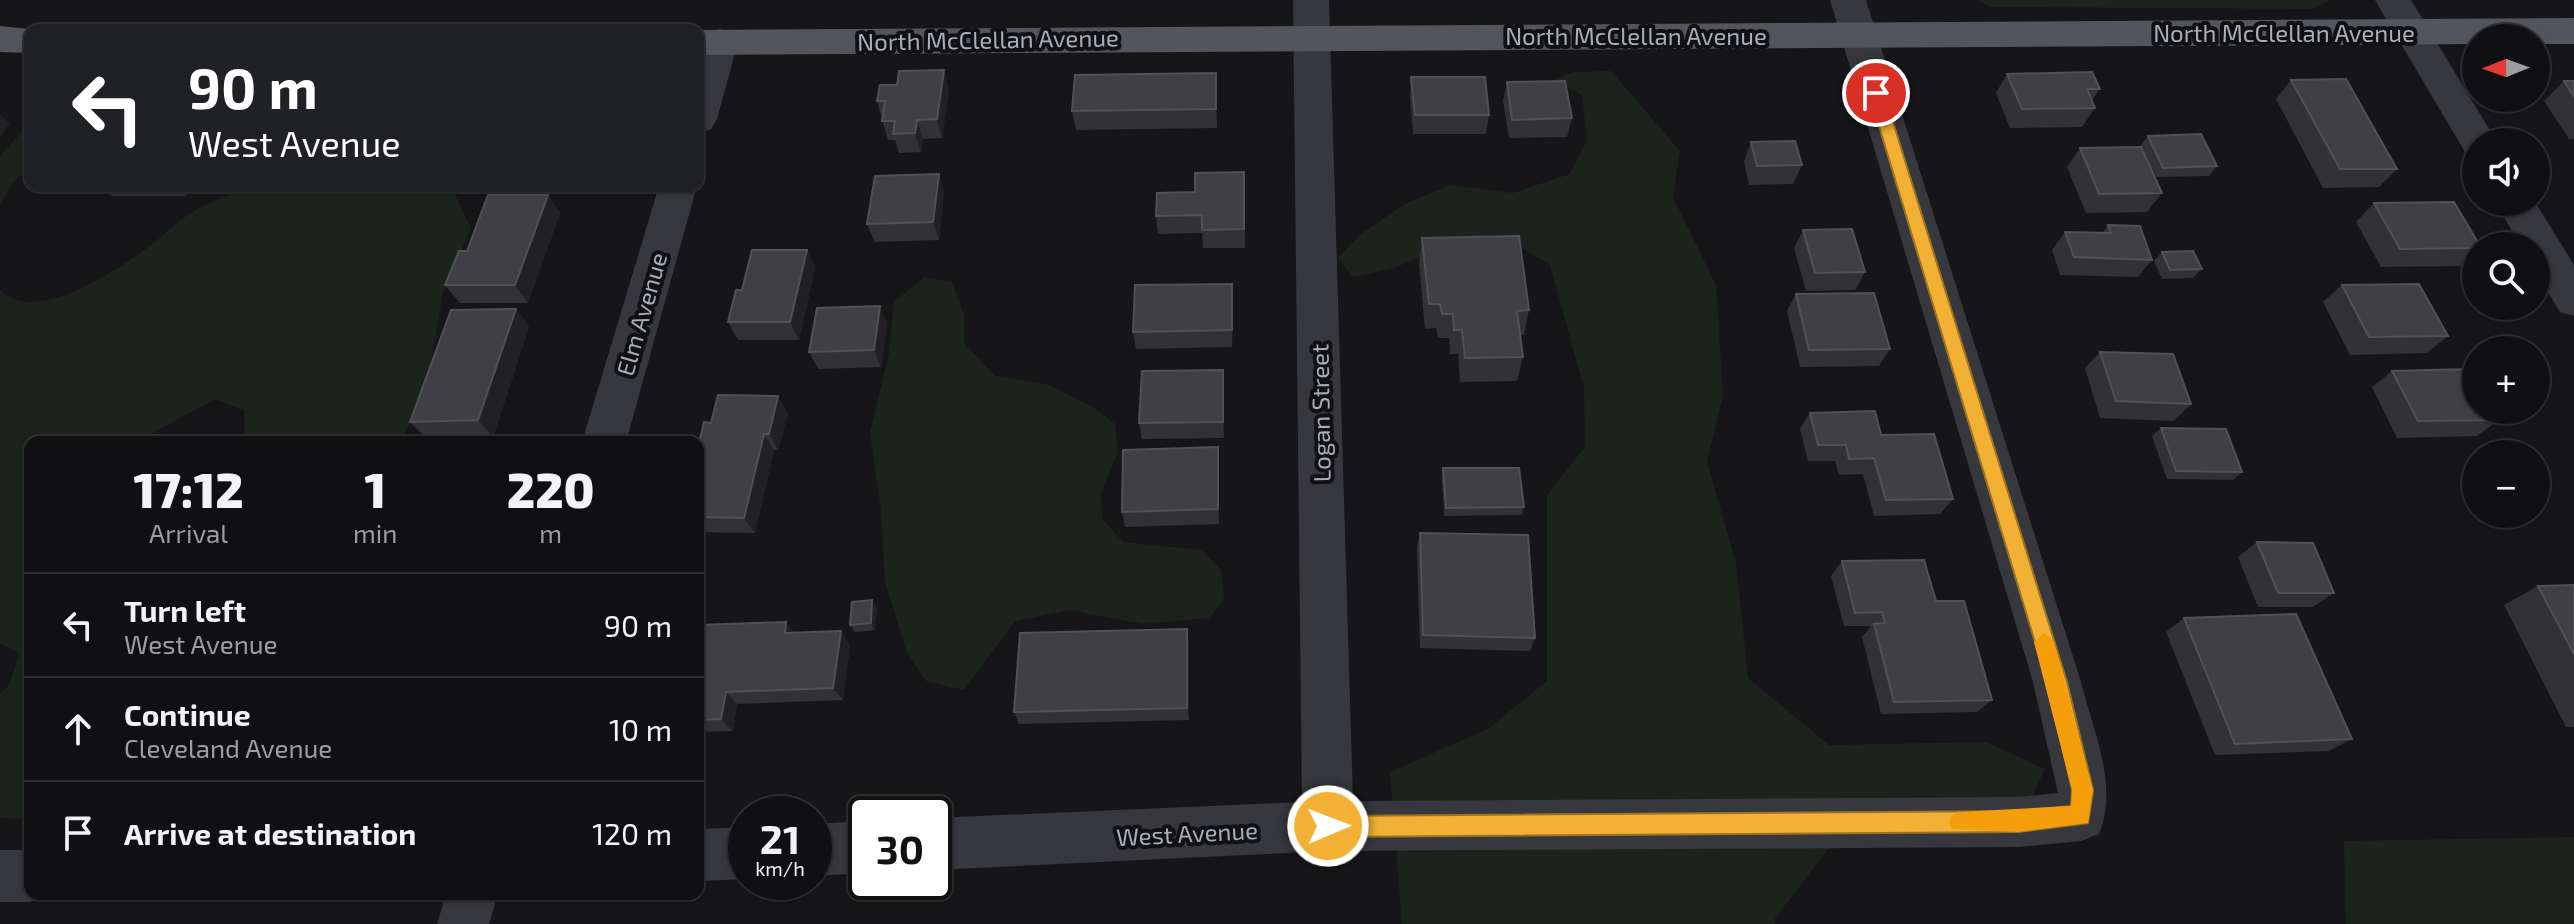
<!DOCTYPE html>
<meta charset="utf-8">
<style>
:root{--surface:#101012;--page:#1e1e20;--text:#f1f3f6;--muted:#9c9d9f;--line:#303032}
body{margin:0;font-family:"Exo 2",sans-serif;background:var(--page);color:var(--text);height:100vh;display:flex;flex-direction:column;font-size:30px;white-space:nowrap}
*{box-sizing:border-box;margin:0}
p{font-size:26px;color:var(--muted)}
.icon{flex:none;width:44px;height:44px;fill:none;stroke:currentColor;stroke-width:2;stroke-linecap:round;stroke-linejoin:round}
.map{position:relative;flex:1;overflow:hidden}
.drawer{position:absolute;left:24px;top:436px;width:680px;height:464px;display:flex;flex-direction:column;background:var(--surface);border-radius:16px;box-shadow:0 2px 6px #0004,0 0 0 2px var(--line)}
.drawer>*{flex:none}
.top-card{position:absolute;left:24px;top:24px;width:680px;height:168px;border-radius:16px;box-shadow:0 2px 6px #0004,0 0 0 2px var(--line);background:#202124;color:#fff;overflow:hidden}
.needle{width:52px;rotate:269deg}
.tools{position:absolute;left:2462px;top:24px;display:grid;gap:16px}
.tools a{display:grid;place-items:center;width:88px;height:88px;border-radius:50%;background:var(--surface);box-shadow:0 2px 6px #0004,0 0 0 2px var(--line);font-size:40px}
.speed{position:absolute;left:728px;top:796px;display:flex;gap:16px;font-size:40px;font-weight:700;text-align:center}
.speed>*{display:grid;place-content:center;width:104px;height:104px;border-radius:50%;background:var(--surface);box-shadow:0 2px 6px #0004,0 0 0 2px var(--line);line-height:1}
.speed small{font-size:20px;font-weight:400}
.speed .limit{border:4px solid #111;border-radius:12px;background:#fff;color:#111}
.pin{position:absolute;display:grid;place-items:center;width:68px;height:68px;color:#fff;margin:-34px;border:4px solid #fff;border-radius:50%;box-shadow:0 2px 8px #0007}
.me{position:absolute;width:88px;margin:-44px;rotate:89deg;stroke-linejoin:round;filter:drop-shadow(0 0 6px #0008)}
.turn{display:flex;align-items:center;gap:28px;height:168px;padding:0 32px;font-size:36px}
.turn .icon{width:104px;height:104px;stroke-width:2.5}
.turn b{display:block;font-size:56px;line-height:68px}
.eta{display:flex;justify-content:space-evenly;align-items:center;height:136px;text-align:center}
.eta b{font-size:48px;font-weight:800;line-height:56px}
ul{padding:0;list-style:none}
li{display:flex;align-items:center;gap:24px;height:104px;padding:0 32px;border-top:2px solid var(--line)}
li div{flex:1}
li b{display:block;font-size:30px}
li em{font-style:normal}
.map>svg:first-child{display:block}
.green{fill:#1c231d}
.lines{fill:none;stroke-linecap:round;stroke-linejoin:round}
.minor{fill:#37383d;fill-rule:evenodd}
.major{fill:#53555c;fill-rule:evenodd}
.wall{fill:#323236}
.shaded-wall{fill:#212124}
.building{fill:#3f3f44;stroke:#4f5156;stroke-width:2}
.route{fill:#f2b134;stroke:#9d7322;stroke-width:2}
.slow{fill:#f59e0b}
.labels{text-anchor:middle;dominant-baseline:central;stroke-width:8;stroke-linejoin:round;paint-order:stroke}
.street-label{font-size:24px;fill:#a8adb8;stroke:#111113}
</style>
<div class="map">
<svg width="2574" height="924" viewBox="0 0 2574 924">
<rect width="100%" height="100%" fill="#161618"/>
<!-- green -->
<g class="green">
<polygon points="1978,0 2331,0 2312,9 1990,7"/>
<polygon points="1611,71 1680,151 1673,197 1716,285 1723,395 1707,462 1736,563 1748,678 1829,745 1986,742 2045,769 2031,799 1954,838 1828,849 1774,920 1775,924 1402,924 1390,772 1488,729 1547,681 1547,495 1585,447 1584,388 1550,265 1500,235 1431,251 1395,268 1353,277 1338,258 1361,234 1405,204 1450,185 1513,193 1570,174 1587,140 1582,95 1555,80 1574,72"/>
<polygon points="30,123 30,166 11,185 0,205 0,156"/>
<path d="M271,186l62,5 12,-5h106l20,42 -28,65 -15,87 -26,62h-157l-1,-32 -29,-11 -79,43h-106v377l-30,-1v-124l9,-9 11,-32 -20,-10v-353c36,35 110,-16 143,-39 18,-12 34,-31 53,-41 23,-13 49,-21 75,-24z"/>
<polygon points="924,277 952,282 964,315 964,343 995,376 1049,385 1094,408 1115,424 1118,452 1101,493 1102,518 1123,542 1201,550 1221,570 1224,599 1209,618 1142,624 1070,610 1015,621 964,690 926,681 907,653 885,582 881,510 870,433 889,353 894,302"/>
<polygon points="2574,837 2574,924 2346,924 2344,841"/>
</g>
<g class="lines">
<!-- minor -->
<g class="minor">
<path d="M1293,0h36l24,801 666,-4 39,-4 -25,-111 -203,-682h36l215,682c12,48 38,104 18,152l-18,7 -62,6 -691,4 -394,19v-52l368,-16z"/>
<polygon points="2375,0 2411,0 2497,142 2476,142 2476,155 2465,152"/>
<polygon points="720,29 733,33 738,42 717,119 711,129 698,133 698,55 707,33"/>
<polygon points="659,186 697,186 626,442 582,442"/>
<polygon points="2495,202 2535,202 2574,265 2574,316 2560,312 2536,272 2536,246 2521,246"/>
<polygon points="866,821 866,873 814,876 814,824"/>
<polygon points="746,827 746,879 698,881 698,829"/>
<polygon points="0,850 30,850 30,894 48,894 30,902 0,902"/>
<polygon points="446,894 498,894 489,924 437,924"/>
</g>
<!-- major -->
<g class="major">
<polygon points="2574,18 2574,44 2536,44 2536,38 2476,38 2476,44 698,55 696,30"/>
<polygon points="0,26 39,30 30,30 30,53 0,52"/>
</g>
</g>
<!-- wall -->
<g class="wall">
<polygon points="2007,74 2100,89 2092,100 2095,108 2082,127 2010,128 1996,93"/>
<polygon points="1411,77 1489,115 1486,134 1413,134 1410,96"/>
<polygon points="2291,80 2397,169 2379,187 2323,188 2276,99"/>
<polygon points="2564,81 2574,81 2574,139 2569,139 2544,101"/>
<polygon points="1507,82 1572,118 1567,137 1509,138 1503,101"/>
<polygon points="949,89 942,138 923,139 921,152 899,153 895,140 888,140 877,101"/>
<polygon points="1217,92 1217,128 1076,130 1072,111"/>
<polygon points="2148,136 2217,166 2209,176 2156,177 2141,148 2162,193 2147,212 2086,213 2067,167 2080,148 2141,147 2140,146"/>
<polygon points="1751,142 1802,165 1793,184 1749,185 1744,161"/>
<polygon points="939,174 944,193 939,240 875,242 867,224"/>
<polygon points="102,186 192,186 186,196 112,196"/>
<polygon points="458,186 523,186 521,192 463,193"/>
<polygon points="1245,191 1245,248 1203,248 1202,233 1158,234 1156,216"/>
<polygon points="548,195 560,213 528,303 460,303 445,285 467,251"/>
<polygon points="2374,203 2476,246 2476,252 2461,266 2381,267 2356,222"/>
<polygon points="2108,225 2152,260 2138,277 2060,275 2052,250 2065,232 2103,233"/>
<polygon points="1803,230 1865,272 1855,290 1806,291 1794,248"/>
<polygon points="1422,238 1529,310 1524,335 1520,335 1523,357 1517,381 1460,382 1458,354 1450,354 1449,338 1438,338 1436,328 1425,329 1419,263"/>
<polygon points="807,250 815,268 799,340 738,340 728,322 742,290"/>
<polygon points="2162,252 2202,269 2193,278 2162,279 2154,261"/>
<polygon points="2342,285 2448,336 2427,353 2350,355 2323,302"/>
<polygon points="1796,294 1890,349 1879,366 1800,367 1787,311"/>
<polygon points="1233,302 1232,347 1136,349 1133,332"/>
<polygon points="880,306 887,324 881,367 818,369 809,352"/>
<polygon points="516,309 529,327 493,437 426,438 410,422"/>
<polygon points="2100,352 2191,404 2174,421 2100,418 2085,368"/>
<polygon points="2392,371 2499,420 2477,436 2397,438 2372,387"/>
<polygon points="1224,386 1224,438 1142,439 1139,423"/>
<polygon points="788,413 778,450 774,450 755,533 698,532 698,447 711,423"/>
<polygon points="1810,413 1881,435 1953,499 1940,514 1874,516 1863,474 1839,475 1835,461 1808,461 1800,429"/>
<polygon points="2161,428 2242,472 2233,480 2167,479 2152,436"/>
<polygon points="1219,463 1219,524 1125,527 1122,512"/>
<polygon points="1443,468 1524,507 1522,515 1444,516 1442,477"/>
<polygon points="1420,533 1535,638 1530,651 1420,648 1417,548"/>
<polygon points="2257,542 2334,593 2313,607 2258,607 2238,557"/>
<polygon points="1842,561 1936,601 1992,700 1977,712 1881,714 1862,637 1870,628 1870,626 1844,626 1831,576"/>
<polygon points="2574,585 2574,727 2566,727 2504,605 2538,586"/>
<polygon points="877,608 875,630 855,632 850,625"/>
<polygon points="2184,618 2352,739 2329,751 2215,755 2166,632"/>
<polygon points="698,625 794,633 841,631 850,645 843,700 737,704 733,731 698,732"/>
<polygon points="1189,642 1189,720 1019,724 1014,712"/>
</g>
<!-- shaded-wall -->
<g class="shaded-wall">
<polygon points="944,70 949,89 942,138 937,119"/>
<polygon points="1216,73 1217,92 1217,128 1216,109"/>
<polygon points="0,114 10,123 0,138"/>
<polygon points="917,120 923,139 921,152 915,133"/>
<polygon points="939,174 944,193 939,240 933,222"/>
<polygon points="177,186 192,186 186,196"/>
<polygon points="548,195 560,213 528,303 515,285"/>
<polygon points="807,250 815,268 799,340 790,322"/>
<polygon points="1232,284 1233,302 1232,347"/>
<polygon points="880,306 887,324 881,367 874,350"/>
<polygon points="516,309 529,327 493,437 478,420"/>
<polygon points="1223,370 1224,386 1224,438 1223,422"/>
<polygon points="778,396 788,413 778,450 769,434"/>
<polygon points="764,434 774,450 755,533 744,518"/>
<polygon points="1218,447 1219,463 1219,524 1218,509"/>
<polygon points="872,600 877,608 875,630 871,623"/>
<polygon points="786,622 796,635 785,633"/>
<polygon points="1187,629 1189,642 1189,720 1187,708"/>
<polygon points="841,631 850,645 843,700 833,688"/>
<polygon points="726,692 737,704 733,731 721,719"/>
</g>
<!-- building -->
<g class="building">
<polygon points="944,70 937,119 917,120 915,133 893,134 895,121 882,121 885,101 877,101 880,85 897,85 899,71"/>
<polygon points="2092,72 2100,89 2087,89 2095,108 2022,109 2007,74"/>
<polygon points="1216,73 1216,109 1072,111 1075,75"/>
<polygon points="1411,77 1485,77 1489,115 1415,115"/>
<polygon points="2346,79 2397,169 2340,169 2291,80"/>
<polygon points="1565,81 1572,118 1512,120 1507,82"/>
<polygon points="2564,81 2574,81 2574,97"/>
<polygon points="2201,134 2217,166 2163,168 2148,136"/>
<polygon points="1795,141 1802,165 1757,166 1751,142"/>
<polygon points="2141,147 2162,193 2099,194 2080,148"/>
<polygon points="1244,172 1244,229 1202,230 1202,215 1156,216 1157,193 1195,192 1195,173"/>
<polygon points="939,174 933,222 867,224 875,176"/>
<polygon points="488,195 548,195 515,285 445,285 459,251 467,251"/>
<polygon points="2454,202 2480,246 2476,246 2476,248 2400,249 2374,203"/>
<polygon points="2108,225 2140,226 2152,260 2074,257 2065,232 2111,233"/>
<polygon points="1852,229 1865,272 1815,273 1803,230"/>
<polygon points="1519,236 1529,310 1517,311 1523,357 1465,358 1462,330 1454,330 1453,314 1442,314 1440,304 1429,304 1422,238"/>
<polygon points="752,250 807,250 790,322 728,322 736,290 742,290"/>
<polygon points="2193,251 2202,269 2170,270 2162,252"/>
<polygon points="1232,284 1232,330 1133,332 1135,285"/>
<polygon points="2419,284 2448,336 2369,337 2342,285"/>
<polygon points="1874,293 1890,349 1809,350 1796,294"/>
<polygon points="880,306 874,350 809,352 817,308"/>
<polygon points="516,309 478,420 410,422 451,310"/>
<polygon points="2100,352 2173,354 2191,404 2116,401"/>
<polygon points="2471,369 2476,378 2476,410 2493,410 2499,420 2418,421 2392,371"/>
<polygon points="1223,370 1223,422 1139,423 1142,371"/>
<polygon points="718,395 778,396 769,434 764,434 744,518 698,517 698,447 704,422 711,423"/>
<polygon points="1875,411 1881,435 1934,434 1953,499 1886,500 1874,458 1849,459 1846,445 1818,445 1810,413"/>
<polygon points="2161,428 2226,429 2242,472 2176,471"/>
<polygon points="1218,447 1218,509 1122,512 1123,450"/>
<polygon points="1443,468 1519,468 1524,507 1446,508"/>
<polygon points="1420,533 1528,535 1535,638 1423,635"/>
<polygon points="2257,542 2313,543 2334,593 2278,593"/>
<polygon points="1924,560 1936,601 1964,601 1992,700 1894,702 1874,624 1885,623 1882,612 1855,613 1842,561"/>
<polygon points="2574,585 2574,654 2538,586"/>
<polygon points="872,600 871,623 850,625 852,602"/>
<polygon points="2296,614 2352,739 2235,744 2184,618"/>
<polygon points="786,622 785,633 841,631 833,688 726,692 721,719 698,720 698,625"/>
<polygon points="1187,629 1187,708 1014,712 1020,633"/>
</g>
<!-- route -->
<polygon class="route" points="1876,87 1884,93 2067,682 2093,790 2088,823 2019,832 1328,837 1321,834 1318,826 1321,819 1328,816 2019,811 2071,806 2072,790 2047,682 1869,93"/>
<!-- slow -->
<polygon class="slow" points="2044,633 2054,642 2093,790 2088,823 2019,832 1952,829 1949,822 1952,815 1959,812 2071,806 2072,790 2034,642"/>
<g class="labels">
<!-- street labels -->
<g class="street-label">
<text x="2284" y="32">North McClellan Avenue</text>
<text x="1636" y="35">North McClellan Avenue</text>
<text transform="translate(988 39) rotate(-1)">North McClellan Avenue</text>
<text transform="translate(641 314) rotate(-74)">Elm Avenue</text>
<text transform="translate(1320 413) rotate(-91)">Logan Street</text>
<text transform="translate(1187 833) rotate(-3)">West Avenue</text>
</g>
</g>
</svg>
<div class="tools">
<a><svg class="needle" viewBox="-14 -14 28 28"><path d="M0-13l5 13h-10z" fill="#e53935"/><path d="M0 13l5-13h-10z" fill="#9c9d9f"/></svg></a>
<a><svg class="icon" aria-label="sound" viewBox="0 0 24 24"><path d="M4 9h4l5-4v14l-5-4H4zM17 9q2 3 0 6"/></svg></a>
<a><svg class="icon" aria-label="search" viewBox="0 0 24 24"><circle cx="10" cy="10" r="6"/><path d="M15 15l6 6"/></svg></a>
<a>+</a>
<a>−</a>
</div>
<div class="speed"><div>21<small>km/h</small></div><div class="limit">30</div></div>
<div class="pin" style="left:1876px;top:93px;background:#d93025"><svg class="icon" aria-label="arrive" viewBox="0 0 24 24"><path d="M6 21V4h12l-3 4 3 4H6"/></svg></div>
<svg class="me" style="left:1328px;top:826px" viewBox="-20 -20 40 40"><circle r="17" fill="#f2b134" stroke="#fff" stroke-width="3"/><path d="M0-11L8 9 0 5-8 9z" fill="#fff"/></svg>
<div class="top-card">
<div class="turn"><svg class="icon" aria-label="left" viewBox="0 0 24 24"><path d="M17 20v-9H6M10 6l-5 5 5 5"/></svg><div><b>90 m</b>West Avenue</div></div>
</div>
<section class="drawer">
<div class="eta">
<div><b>17:12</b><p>Arrival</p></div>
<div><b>1</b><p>min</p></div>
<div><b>220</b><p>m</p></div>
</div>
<ul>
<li><svg class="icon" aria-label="left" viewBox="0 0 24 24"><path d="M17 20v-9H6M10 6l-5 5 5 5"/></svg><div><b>Turn left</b><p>West Avenue</p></div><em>90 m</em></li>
<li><svg class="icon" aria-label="ahead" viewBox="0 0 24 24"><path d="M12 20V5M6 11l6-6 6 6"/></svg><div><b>Continue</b><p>Cleveland Avenue</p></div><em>10 m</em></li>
<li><svg class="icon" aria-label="arrive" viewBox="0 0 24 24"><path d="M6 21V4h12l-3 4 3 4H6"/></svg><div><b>Arrive at destination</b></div><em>120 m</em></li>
</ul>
</section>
</div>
